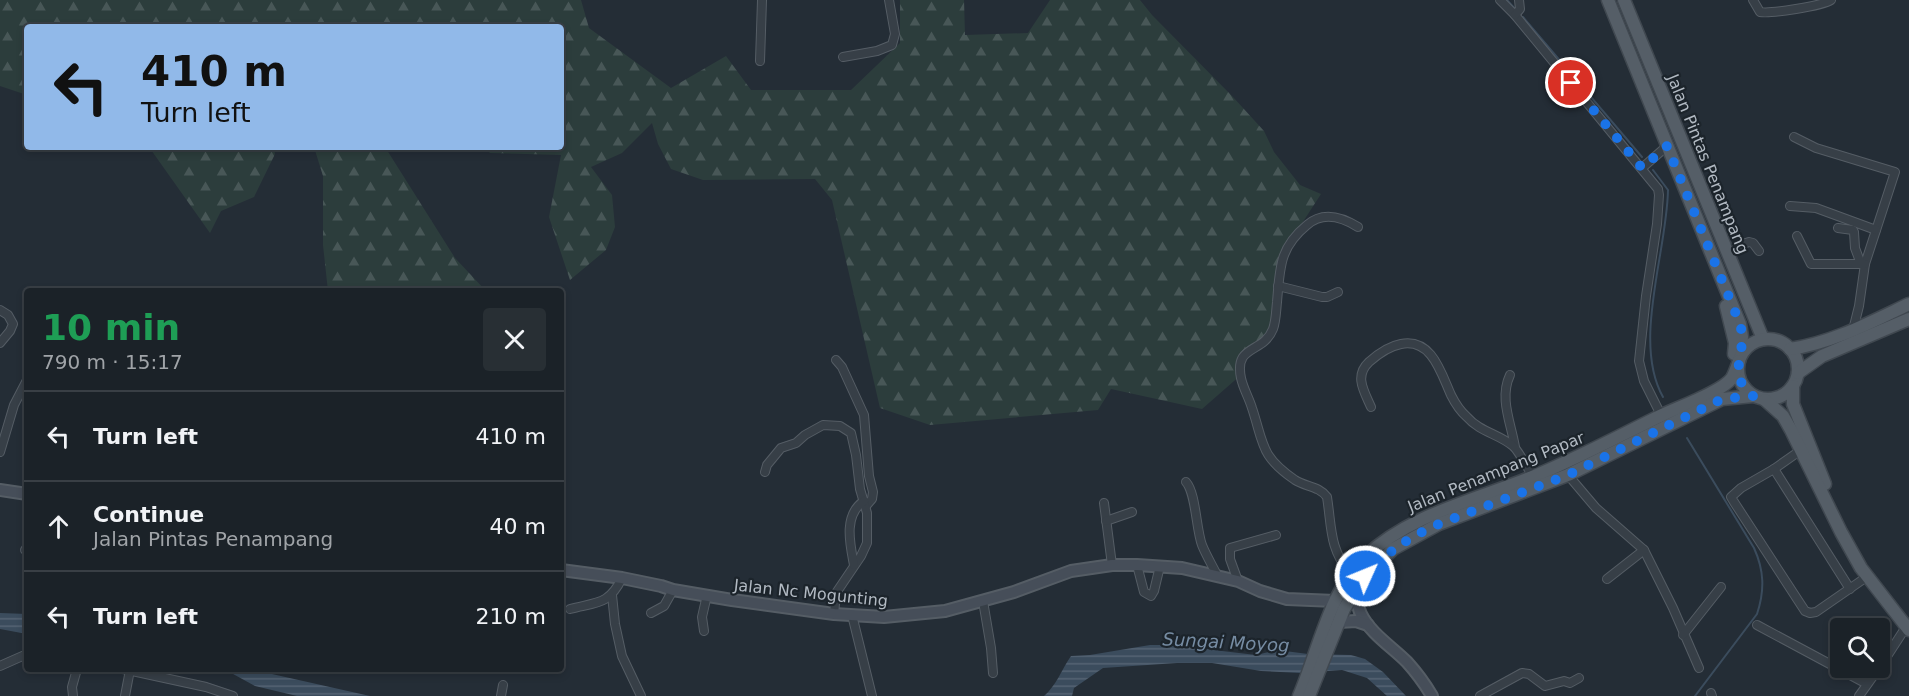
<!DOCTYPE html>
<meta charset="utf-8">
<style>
:root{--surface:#1b2228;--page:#282f34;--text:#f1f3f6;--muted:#a0a4a8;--line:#393f45}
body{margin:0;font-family:"DejaVu Sans",sans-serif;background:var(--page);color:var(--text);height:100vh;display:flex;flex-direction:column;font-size:22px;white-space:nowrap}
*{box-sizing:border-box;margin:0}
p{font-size:20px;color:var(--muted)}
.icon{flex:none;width:33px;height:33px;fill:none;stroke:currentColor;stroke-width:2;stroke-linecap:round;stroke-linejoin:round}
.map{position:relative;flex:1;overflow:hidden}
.drawer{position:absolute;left:24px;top:288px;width:540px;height:384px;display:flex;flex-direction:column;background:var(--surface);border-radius:6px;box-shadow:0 3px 9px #0003,0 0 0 2px var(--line)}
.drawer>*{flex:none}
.guide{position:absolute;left:24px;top:24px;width:540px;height:126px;border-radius:6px;box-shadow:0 3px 9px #0003,0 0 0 2px var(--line);background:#91b9e9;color:#111;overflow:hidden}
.buttons{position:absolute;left:1830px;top:618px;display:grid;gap:12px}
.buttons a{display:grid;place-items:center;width:60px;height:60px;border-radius:6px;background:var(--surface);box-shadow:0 3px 9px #0003,0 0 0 2px var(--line);font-size:30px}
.pin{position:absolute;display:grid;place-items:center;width:51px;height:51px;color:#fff;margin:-26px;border:3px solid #fff;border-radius:50%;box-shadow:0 2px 6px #0007}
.me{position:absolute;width:66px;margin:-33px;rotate:46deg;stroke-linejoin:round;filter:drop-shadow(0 0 4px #0008)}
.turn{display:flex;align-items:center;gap:21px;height:126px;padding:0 18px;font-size:27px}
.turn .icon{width:78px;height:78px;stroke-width:2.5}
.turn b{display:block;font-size:42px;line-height:51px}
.round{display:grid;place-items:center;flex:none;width:63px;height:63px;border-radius:6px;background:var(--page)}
.overview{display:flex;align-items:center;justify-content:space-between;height:102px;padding:0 18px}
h1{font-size:36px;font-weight:700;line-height:45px;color:#1e9e55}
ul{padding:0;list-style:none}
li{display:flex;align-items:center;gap:18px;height:90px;padding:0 18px;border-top:2px solid var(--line)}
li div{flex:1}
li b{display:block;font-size:22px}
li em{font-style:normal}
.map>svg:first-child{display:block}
.forest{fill:url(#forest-firs)}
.water{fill:url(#water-rules)}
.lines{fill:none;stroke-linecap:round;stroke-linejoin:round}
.stream{stroke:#3b4c5d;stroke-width:2}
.street-casing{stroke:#555d65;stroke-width:10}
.secondary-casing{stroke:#555d65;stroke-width:14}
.primary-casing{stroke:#404850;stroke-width:15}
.street{stroke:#373f47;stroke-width:8}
.secondary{stroke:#464e59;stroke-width:10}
.primary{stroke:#555e67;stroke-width:12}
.route{stroke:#1a73e8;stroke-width:10;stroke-dasharray:0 18}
.labels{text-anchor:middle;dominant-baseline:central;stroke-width:4.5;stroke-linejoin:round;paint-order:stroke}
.street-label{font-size:16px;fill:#b2bac3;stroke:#1c242b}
.water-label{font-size:18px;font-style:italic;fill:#768ca3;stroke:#1c242b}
</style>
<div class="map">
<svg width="1909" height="696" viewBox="0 0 1909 696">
<defs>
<pattern id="forest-firs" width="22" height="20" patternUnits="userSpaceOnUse" patternTransform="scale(1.5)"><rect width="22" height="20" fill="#2c3d3c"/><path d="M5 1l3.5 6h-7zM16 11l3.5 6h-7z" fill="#485757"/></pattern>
<pattern id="water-rules" width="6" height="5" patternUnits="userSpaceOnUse" patternTransform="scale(1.5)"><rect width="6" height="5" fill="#3b4c5d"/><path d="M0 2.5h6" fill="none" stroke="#556473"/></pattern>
</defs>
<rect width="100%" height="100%" fill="#242d36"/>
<!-- forest -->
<g class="forest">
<polygon points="0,0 581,0 589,28 671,88 726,56 751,90 851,90 900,43 900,0 964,0 965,35 1028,33 1050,0 1140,0 1152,15 1233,97 1264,131 1274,152 1300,185 1321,194 1282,254 1272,321 1266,339 1244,357 1242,374 1202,409 1111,389 1098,410 930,425 880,408 832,200 815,179 703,180 671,169 658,144 652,123 622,153 591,167 612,195 615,227 606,250 570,280 549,217 561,155 490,153 484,147 561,147 561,27 27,27 27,95 0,86"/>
<polygon points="149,147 274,147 275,154 254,197 221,211 210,233"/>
<polygon points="314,147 385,147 455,258 486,291 328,291 323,245 323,176"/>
</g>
<!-- water -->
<g class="water">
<polygon points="0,613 27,614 27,634 0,629"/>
<path d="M1150,645h21l85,10 21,-5 31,4 43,1 14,4 18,13 23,24h-19l-20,-18 -25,-8 -41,3 -40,-2 -49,-8h-35l-74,5 -29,20 -2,8h-28c12,-10 18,-27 27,-40l19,-1z"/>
<polygon points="224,669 259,669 263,672 370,696 297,696 255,686"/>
</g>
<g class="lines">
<!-- stream -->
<g class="stream">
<polyline points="1507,0 1516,10"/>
<polyline points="1523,17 1642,157"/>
<path d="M1653,170l15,20c-1,62 -36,152 -5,207"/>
<path d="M1687,438l67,110c10,22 11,42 3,66l-62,82"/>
</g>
<defs>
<g id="street">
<polyline points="1500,0 1515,15 1658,189 1659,195 1657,224 1646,296 1639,361 1644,381 1661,415"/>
<path d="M1753,0l7,12c10,2 62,-6 71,-12"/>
<polyline points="1515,15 1520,9 1519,0"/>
<polyline points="843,57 877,51 892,45 895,34 889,0"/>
<polyline points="760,61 762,0"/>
<polyline points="1794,137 1816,148 1895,172 1865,264 1859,306 1853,330"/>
<polyline points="1642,168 1667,146"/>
<polyline points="1790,206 1816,208 1876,230"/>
<polyline points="1838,228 1853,230 1854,232 1855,248 1861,264"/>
<polyline points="1797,236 1811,264 1865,264"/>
<polyline points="1725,250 1749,242 1753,243 1759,251"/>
<polyline points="1278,286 1322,297 1327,297 1338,292"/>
<polyline points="0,310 8,315 13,324 10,331 0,343"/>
<polyline points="836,360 842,367 864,415 869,476 873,492 872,499 866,506"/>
<path d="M1510,375c-11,23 1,48 5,72"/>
<path d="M1371,407c-7,-16 -17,-31 -2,-45 9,-8 21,-16 32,-18 31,-6 40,29 50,51 4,8 9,16 16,22 13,15 32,17 46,29 5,4 16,24 20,31"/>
<polyline points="1801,450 1774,469 1741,488 1731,497 1734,502 1805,611 1810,613 1816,612 1868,576"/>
<polyline points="0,452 14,405 27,380"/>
<polyline points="1774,469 1850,589"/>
<polyline points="765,472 767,465 781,448 796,443 805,435 823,425 840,426 851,433 856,455 860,489 867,513 867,543 861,556 836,593 834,614"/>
<polyline points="1568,475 1596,508 1644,550 1673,608 1699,668"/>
<path d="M1186,482c10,11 10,47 16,63 4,10 10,20 15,30"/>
<polyline points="1104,503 1112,565"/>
<polyline points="1106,521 1132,512"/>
<polyline points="25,550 27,547"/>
<path d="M854,565c-4,-21 -11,-50 10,-64"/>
<polyline points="1137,565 1144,592 1151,596 1154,591 1160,566"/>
<path d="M1350,574c-21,-27 -18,-45 -23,-77 -8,-11 -21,-10 -32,-17 -35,-24 -31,-36 -43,-72 -3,-10 -9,-20 -11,-30 -7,-34 22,-24 32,-49 3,-8 3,-18 4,-27 3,-34 2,-54 30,-77 16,-14 35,-8 51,2"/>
<polyline points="1607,579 1644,550"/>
<polyline points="1238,581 1230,559 1230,548 1276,535"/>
<polyline points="612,595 615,624 622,656 641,696"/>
<polyline points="983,601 991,648 993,673"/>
<path d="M570,609c27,-7 39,-4 52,-31"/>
<polyline points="651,613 664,606 673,590"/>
<polyline points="852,615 872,696"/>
<polyline points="1757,625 1867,684"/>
<polyline points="704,631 702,617 707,595"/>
<polyline points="1683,635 1721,587"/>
<polyline points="0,666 27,654"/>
<polyline points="1880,667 1906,627"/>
<polyline points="123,669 206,687 233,696"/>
<polyline points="1711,693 1712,696"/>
<polyline points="73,696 72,687 77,669"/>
<polyline points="125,696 130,670"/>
<polyline points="501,696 503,685"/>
<polyline points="1480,696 1522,673 1529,674 1545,686 1564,681 1570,683 1579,678"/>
<polyline points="1859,696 1879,668"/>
</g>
<g id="secondary">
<polyline points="0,490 27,494"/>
<polyline points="561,570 622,578 661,586 673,590 732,600 834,614 884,617 945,611 1014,592 1071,571 1112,565 1137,565 1182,568 1238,581 1260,591 1287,599 1335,601"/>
<path d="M1360,586c-2,10 -4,19 1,28 9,19 31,33 46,48 9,10 18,22 25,34"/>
<polyline points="1339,622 1356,621 1368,625"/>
</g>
<g id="primary">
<polyline points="1608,0 1740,324 1742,337 1740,357"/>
<polyline points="1624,0 1763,339"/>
<polyline points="1726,306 1735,343 1734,354"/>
<circle cx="1768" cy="369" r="30"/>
<path d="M1790,349c42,-6 81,-27 119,-45"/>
<polyline points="1798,373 1822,356 1909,319"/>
<polyline points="1793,386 1793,404 1825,484"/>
<polyline points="1765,400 1783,416 1791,430 1841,532 1861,568 1909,630"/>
<path d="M1299,696c19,-44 31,-106 66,-139 45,-43 111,-57 167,-80 44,-18 85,-40 128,-61 16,-8 62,-24 72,-38 3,-5 5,-12 7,-17"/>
<polyline points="1309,696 1344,609 1361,582 1393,549 1439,524 1568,475 1722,399 1753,396"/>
</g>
</defs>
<!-- street casing -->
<use href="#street" class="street-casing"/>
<!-- secondary casing -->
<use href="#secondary" class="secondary-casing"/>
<!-- primary casing -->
<use href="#primary" class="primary-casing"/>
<!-- street -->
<use href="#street" class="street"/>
<!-- secondary -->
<use href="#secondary" class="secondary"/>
<!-- primary -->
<use href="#primary" class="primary"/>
</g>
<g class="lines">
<!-- route -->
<path class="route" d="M1365,576l29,-27 20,-13 25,-12 129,-49 154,-76 31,-3c-24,-20 -11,-33 -11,-58 0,-5 -1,-10 -2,-14l-73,-178 -25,22 -71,-85"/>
</g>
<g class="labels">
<!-- street labels -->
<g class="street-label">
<text transform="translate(1708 164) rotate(68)">Jalan Pintas Penampang</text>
<text transform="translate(1496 472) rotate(-22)">Jalan Penampang Papar</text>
<text transform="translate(811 593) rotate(6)">Jalan Nc Mogunting</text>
</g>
<!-- water labels -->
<g class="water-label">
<text transform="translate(1226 642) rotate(3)">Sungai Moyog</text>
</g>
</g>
</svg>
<div class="buttons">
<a><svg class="icon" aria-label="search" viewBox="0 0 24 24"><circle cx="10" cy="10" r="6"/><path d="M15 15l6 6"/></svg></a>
</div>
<div class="pin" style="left:1571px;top:83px;background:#d93025"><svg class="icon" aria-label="arrive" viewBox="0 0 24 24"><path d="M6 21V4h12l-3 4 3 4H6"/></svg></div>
<svg class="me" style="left:1365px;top:576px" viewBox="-20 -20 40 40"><circle r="17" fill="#1a73e8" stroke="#fff" stroke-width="3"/><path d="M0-11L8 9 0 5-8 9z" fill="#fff"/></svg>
<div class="guide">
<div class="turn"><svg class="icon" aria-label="left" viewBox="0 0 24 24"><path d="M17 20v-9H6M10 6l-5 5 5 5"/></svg><div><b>410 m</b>Turn left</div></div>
</div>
<section class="drawer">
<div class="overview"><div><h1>10 min</h1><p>790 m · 15:17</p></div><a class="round"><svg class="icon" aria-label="close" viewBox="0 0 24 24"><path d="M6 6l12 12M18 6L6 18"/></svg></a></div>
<ul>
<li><svg class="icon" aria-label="left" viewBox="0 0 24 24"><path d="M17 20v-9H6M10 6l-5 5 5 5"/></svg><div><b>Turn left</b></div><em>410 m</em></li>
<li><svg class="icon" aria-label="ahead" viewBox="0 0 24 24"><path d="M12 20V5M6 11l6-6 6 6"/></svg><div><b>Continue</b><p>Jalan Pintas Penampang</p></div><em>40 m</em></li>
<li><svg class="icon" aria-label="left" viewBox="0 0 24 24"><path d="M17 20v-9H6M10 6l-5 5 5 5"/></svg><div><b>Turn left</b></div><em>210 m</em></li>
</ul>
</section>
</div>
